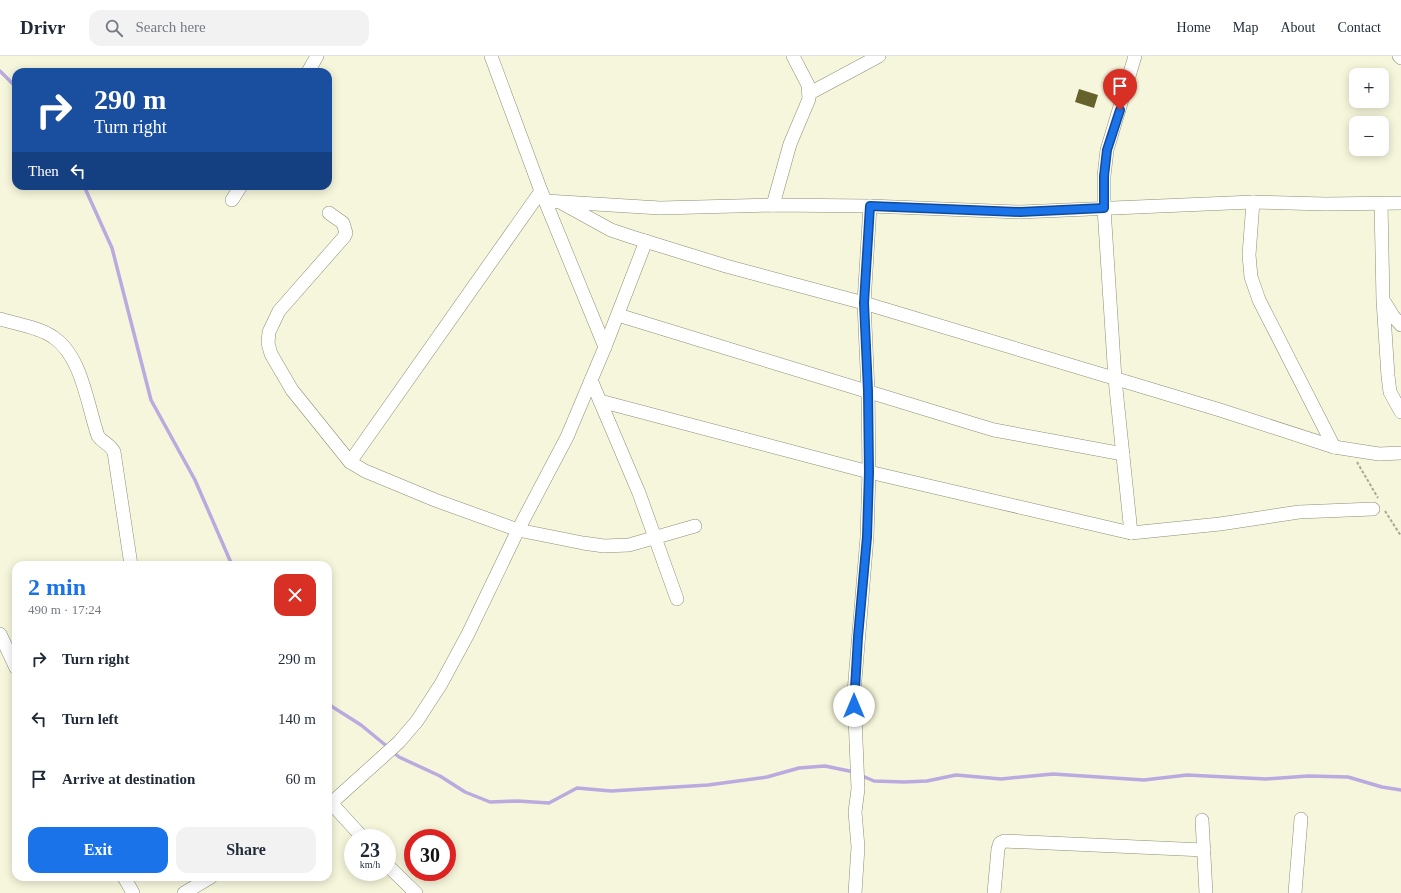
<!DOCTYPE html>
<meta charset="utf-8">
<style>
:root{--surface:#fff;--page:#f2f2f3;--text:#1f2937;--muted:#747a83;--line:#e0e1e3;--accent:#1a73e8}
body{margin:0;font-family:"Times New Roman",serif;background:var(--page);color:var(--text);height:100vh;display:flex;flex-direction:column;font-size:15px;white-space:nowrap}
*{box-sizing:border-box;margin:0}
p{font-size:13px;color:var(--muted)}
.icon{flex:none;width:22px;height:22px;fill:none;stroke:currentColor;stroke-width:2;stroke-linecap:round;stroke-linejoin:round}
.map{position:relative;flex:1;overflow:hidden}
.details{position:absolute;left:12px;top:505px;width:320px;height:320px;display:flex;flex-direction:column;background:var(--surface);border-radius:12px;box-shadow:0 2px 10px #0003}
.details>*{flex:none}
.hud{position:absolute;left:12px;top:12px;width:320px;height:122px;border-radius:12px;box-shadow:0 2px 10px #0003;background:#1a4fa0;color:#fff;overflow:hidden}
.controls{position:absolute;left:1349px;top:12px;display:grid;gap:8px}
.controls a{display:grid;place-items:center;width:40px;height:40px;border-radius:8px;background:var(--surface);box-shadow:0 2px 10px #0003;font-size:20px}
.speed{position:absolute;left:344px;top:773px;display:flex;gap:8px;font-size:20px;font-weight:700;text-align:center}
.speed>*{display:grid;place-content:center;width:52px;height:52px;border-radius:50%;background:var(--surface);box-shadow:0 2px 10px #0003;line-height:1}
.speed small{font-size:10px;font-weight:400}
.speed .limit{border:6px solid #d22;background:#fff;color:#111}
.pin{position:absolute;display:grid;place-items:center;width:34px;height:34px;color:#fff;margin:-41px -17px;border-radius:50% 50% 50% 0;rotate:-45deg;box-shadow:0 0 4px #0007}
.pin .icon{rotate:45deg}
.me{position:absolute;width:44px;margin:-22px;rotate:0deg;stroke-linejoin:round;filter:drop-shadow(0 0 3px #0008)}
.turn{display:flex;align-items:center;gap:14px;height:84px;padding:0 16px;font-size:18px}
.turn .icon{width:52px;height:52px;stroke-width:2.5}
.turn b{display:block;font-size:28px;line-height:34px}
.then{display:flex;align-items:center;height:38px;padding:0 16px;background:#0003;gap:8px;font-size:15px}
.round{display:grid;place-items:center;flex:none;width:42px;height:42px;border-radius:12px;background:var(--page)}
.head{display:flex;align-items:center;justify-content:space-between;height:68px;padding:0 16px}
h1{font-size:24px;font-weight:800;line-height:30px;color:var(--accent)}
.primary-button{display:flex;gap:8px;margin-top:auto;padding:8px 16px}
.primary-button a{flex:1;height:46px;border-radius:12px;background:var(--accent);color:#fff;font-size:16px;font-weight:800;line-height:46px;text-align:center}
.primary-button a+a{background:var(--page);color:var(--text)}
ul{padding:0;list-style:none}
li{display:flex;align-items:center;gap:12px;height:60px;padding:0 16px}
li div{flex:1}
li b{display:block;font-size:15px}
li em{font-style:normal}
header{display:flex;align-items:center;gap:24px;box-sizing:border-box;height:56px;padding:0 20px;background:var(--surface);border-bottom:1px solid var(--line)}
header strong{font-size:19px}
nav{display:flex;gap:22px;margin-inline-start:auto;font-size:14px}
.search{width:280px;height:36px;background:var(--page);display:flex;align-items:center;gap:10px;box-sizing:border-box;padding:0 14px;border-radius:12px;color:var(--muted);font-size:15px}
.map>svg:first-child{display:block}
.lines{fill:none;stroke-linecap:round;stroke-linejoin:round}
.stream{stroke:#baaae0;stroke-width:3.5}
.building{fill:#65632b}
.minor-casing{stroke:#8e8e76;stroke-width:14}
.path{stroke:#a8a895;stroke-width:2;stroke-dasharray:3 2;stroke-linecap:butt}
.minor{stroke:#fff;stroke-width:13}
.route-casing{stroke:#114b97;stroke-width:10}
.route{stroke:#1a73e8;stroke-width:7}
</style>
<header>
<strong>Drivr</strong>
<div class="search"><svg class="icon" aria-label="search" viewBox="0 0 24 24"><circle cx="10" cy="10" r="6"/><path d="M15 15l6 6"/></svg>Search here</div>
<nav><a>Home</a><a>Map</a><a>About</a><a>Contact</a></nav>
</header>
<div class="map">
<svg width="1401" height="837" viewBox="0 0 1401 837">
<rect width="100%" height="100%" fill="#f6f6dc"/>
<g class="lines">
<!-- stream -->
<g class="stream">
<polyline points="0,15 16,31"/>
<polyline points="84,130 112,192 151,344 195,424 232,509"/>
<polyline points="328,648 361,669 389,692"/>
<polyline points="393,696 399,701 440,720 465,736 490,746 518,745 549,747 577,732 611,735 708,729 767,721 799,712 825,710 854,716"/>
<polyline points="860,719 874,725 904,726 927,725 956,719 1001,723 1053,718 1144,724 1187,719 1266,723 1308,720 1348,721 1382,731 1401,734"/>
</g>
</g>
<!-- building -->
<polygon class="building" points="1079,33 1098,39 1094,52 1075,46"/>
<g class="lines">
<defs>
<g id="minor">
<polyline points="491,0 541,135 605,291"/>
<polyline points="1399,0 1401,2"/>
<polyline points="308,16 317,0"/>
<polyline points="810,37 879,0"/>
<polyline points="232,144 241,130"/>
<polyline points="546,145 660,152 773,149 870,150 1020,156 1253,146 1326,148 1401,147"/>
<polyline points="1253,146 1249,199 1251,221 1259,244 1334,391"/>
<polyline points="562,147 611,174 632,181 726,210 864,247 1220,354 1334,391 1379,398 1401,397"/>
<polyline points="1381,148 1383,244 1388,320 1390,336 1401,356"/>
<polyline points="773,149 790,88 809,43 808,29 793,0"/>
<polyline points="329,157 343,167 346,177 344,181 279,255 269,276 268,287 271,298 292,334 350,406 365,415 435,444 518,474 583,487 604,490 629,489 695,470"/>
<polyline points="1385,247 1393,260 1401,269"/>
<polyline points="618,259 974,368 994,374 1123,398"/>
<path d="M0,263c16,5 39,8 53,18 29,19 34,67 45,99 5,7 12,8 16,16l17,113"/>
<polyline points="591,324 639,437 677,543"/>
<polyline points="600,345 869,416 1131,477 1220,468 1299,456 1373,453"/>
<polyline points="350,406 541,135"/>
<polyline points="1131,477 1115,323 1104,152 1104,120 1107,94 1135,0"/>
<polyline points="0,578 16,612"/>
<polyline points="332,748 363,782"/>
<polyline points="328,750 399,686 417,665 441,628 468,578 518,474 567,381 605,291 646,185"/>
<polyline points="1202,764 1206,837"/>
<polyline points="387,809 416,837"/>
<polyline points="124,821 133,837"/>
<polyline points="184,837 211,821"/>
<polyline points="855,837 858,791 855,756 858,733 854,636 867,481 869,416 868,335 864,247 870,150"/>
<polyline points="994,837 998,793 1000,787 1004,785 1204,794"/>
<polyline points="1295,837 1301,763"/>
</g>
</defs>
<!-- minor casing -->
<use href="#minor" class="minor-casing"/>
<!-- path -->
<g class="path">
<polyline points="1357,406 1378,442"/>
<polyline points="1385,455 1401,480"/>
</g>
<!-- minor -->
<use href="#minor" class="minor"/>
</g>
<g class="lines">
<defs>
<polyline id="route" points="854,650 858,581 867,481 869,416 868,335 864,247 870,150 1020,156 1104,152 1104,120 1107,94 1120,54"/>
</defs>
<!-- route casing -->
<use href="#route" class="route-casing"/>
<!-- route -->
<use href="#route" class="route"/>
</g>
</svg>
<div class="controls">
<a>+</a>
<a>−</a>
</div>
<div class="speed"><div>23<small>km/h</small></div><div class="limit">30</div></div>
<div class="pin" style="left:1120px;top:54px;background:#d93025"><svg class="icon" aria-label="arrive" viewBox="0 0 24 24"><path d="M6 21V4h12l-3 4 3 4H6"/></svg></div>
<svg class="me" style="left:854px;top:650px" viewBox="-20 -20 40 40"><circle r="19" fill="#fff"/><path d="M0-13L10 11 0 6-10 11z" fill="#1a73e8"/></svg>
<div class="hud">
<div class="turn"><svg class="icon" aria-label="right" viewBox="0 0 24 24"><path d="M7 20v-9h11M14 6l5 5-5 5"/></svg><div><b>290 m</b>Turn right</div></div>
<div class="then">Then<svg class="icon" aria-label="left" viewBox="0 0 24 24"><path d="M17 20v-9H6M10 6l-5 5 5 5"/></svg></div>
</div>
<section class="details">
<div class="head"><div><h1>2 min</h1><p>490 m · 17:24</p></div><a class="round" style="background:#d93025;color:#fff"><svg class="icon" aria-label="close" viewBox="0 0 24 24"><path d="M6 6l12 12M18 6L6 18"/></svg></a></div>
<ul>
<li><svg class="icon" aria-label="right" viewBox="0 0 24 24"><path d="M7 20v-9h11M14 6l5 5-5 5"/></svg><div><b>Turn right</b></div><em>290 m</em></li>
<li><svg class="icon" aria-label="left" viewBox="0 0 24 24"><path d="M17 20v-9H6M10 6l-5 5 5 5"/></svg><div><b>Turn left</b></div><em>140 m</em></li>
<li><svg class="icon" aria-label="arrive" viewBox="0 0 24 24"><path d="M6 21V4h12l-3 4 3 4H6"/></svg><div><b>Arrive at destination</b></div><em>60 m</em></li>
</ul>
<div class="primary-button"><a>Exit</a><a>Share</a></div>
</section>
</div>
